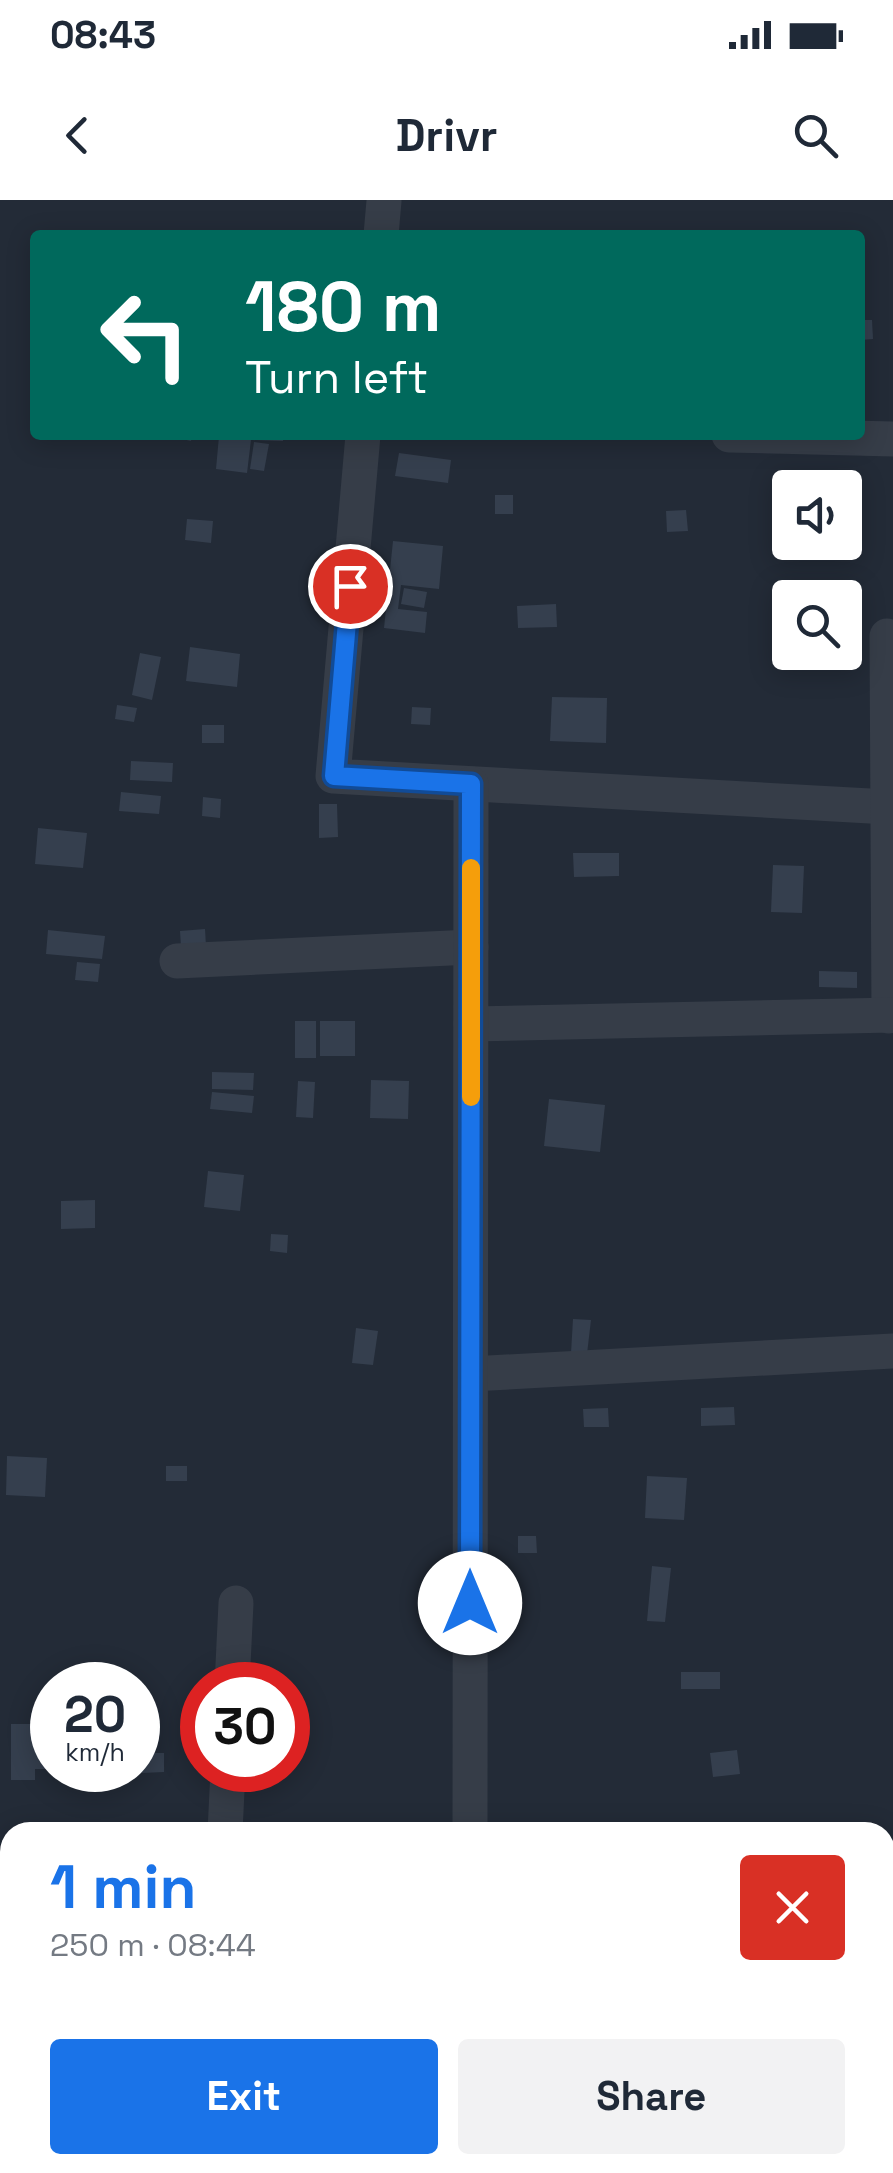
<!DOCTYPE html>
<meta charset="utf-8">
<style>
:root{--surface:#fff;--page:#f2f2f3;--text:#1f2937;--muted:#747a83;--accent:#1a73e8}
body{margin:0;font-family:"Space Grotesk",sans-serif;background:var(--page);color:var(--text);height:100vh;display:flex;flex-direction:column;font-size:38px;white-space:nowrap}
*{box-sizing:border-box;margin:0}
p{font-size:32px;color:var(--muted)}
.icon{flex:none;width:55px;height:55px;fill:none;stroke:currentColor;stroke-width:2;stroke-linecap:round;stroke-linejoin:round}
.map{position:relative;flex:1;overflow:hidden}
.drawer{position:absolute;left:0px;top:1622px;width:895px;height:352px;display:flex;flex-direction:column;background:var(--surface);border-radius:30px 30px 0 0;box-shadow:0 5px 25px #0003}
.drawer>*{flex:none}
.banner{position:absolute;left:30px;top:30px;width:835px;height:210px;border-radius:10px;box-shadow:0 5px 25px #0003;background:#00695c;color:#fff;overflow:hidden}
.controls{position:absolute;left:772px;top:270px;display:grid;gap:20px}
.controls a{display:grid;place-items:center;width:90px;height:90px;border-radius:10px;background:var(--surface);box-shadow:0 5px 25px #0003;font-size:50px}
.speed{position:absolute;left:30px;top:1462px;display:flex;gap:20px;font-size:50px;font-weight:700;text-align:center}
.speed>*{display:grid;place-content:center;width:130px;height:130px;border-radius:50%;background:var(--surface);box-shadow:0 5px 25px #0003;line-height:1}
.speed small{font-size:25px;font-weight:400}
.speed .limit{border:15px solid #d22;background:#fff;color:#111}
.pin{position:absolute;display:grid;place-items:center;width:85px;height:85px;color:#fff;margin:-42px;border:5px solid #fff;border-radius:50%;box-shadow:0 2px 10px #0007}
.me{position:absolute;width:110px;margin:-55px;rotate:0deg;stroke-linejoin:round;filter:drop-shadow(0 0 8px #0008)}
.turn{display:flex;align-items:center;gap:35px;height:210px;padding:0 50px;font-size:45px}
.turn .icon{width:130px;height:130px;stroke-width:2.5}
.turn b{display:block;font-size:70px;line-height:85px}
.round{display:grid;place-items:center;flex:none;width:105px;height:105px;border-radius:10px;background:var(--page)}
.overview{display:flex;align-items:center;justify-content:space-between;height:170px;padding:0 50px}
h1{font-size:60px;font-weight:700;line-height:75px;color:var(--accent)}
.action{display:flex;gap:20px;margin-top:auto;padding:20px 50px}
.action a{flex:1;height:115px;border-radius:10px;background:var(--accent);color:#fff;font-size:40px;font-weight:700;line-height:115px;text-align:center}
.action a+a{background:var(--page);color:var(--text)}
.status{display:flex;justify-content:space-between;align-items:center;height:70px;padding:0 50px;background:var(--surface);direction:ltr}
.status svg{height:28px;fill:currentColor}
header{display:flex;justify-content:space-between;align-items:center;height:130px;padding:0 50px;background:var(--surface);font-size:45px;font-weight:700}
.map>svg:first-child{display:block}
.building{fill:#353f4e}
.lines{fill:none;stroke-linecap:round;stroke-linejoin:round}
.street{stroke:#363d48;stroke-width:35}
.route-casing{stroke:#114b97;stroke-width:25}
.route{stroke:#1a73e8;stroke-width:18}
.slow{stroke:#f59e0b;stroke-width:18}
</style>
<div class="status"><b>08:43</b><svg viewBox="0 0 49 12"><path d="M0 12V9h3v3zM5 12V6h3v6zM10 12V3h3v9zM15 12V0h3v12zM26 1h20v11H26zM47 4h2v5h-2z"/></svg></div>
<header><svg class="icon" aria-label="back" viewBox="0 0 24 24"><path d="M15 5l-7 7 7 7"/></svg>Drivr<svg class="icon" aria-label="search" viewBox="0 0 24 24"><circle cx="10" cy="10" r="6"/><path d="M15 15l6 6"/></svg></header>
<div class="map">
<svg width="893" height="1973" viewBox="0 0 893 1973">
<rect width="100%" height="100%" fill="#232b37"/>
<!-- building -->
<g class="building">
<polygon points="860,120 872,120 873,139 860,140"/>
<polygon points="164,235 192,235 191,241"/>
<polygon points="252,235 283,235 283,241 252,240"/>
<polygon points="219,236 251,240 247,273 216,269"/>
<polygon points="254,242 269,244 264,271 250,269"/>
<polygon points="399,253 451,260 448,283 395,276"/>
<rect x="495" y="295" width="18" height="19"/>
<polygon points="686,310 688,331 667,332 666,311"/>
<polygon points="187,319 213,321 211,343 185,340"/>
<polygon points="393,341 443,346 439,389 401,385 398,409 427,412 425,433 384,428"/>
<polygon points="404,388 427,392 424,408 401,404"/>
<polygon points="556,404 557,427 518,428 517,406"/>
<polygon points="190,447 240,454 237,487 186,481"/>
<polygon points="140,453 161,457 152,500 132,495"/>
<polygon points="552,497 607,498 606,543 550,541"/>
<polygon points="117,505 137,508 134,522 115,519"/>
<polygon points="412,507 431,508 430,525 411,524"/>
<rect x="202" y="525" width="22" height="18"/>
<polygon points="131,561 173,563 172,582 130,580"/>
<polygon points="121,592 161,596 159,614 119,611"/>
<polygon points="203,597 221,599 220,618 202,616"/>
<polygon points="319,604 337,604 338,637 319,638"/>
<polygon points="38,628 87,633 83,668 35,664"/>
<polygon points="573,653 619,653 619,676 574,677"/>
<polygon points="773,665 804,666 802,713 771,712"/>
<polygon points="205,729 206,746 181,747 180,731"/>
<polygon points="48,730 105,736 102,759 46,754"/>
<polygon points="77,762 100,764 98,782 75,780"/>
<polygon points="819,771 857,772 857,788 819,787"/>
<rect x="295" y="821" width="21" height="37"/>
<rect x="320" y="821" width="35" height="35"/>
<polygon points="212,872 254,873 253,890 212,889"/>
<polygon points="371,880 409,881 408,919 370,918"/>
<polygon points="298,881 315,882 313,918 296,917"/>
<polygon points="212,892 254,896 252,913 210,909"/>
<polygon points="549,899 605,905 600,952 544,946"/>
<polygon points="208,971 244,975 240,1011 204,1007"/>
<polygon points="95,1000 95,1028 61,1029 61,1001"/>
<polygon points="271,1034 288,1035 287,1053 270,1051"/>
<polygon points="573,1119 591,1120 587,1154 571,1153"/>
<polygon points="356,1128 378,1131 373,1165 352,1163"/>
<polygon points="734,1207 735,1225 701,1226 701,1208"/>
<polygon points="608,1208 609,1227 584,1227 583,1209"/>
<polygon points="7,1256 47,1258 45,1297 6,1295"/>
<rect x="166" y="1266" width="21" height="15"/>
<polygon points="647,1276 687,1278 684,1320 645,1318"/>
<polygon points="518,1336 536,1336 537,1353 518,1353"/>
<polygon points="652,1366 671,1368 665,1422 647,1421"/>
<rect x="681" y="1472" width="39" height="17"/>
<polygon points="11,1524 52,1524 52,1569 35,1569 35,1580 11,1580"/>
<polygon points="737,1550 740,1574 713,1577 710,1553"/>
<polygon points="142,1553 164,1553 164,1572 142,1573"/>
</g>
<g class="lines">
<!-- street -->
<g class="street">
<polyline points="381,35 384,1"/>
<polyline points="363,235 333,576 888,607"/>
<polyline points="729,235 893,239"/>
<polyline points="887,436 889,816"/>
<polyline points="177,761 471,747"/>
<polyline points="471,824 893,815"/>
<polyline points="471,1174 893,1151"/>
<polyline points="232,1485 236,1403"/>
<polyline points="225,1632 228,1570"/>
<polyline points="470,1632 471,584"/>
<polyline points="885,1730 893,1730"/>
<polyline points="0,1780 10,1779"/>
<polyline points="487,1965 487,1973"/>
<polyline points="202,1973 203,1965"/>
</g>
</g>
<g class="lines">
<defs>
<polyline id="route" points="350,386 334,576 471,584 470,1403"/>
</defs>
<!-- route casing -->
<use href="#route" class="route-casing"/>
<!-- route -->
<use href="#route" class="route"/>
<!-- slow -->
<polyline class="slow" points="471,668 471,897"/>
</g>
</svg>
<div class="controls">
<a><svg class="icon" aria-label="sound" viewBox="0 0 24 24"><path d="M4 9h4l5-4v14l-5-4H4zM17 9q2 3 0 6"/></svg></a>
<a><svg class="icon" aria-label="search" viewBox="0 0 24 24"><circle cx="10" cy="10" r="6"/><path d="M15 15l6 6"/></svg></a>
</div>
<div class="speed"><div>20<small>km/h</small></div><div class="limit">30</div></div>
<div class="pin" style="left:350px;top:386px;background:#d93025"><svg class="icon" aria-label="arrive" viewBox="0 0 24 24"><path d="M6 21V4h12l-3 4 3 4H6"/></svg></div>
<svg class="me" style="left:470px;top:1403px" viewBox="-20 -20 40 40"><circle r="19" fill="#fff"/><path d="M0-13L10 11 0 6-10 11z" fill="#1a73e8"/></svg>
<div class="banner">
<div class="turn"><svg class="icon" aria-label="left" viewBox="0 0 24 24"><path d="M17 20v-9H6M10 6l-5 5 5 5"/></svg><div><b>180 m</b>Turn left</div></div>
</div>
<section class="drawer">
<div class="overview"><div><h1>1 min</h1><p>250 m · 08:44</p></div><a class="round" style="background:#d93025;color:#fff"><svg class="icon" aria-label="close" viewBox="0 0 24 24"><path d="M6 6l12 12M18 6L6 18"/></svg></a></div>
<div class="action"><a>Exit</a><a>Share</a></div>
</section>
</div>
